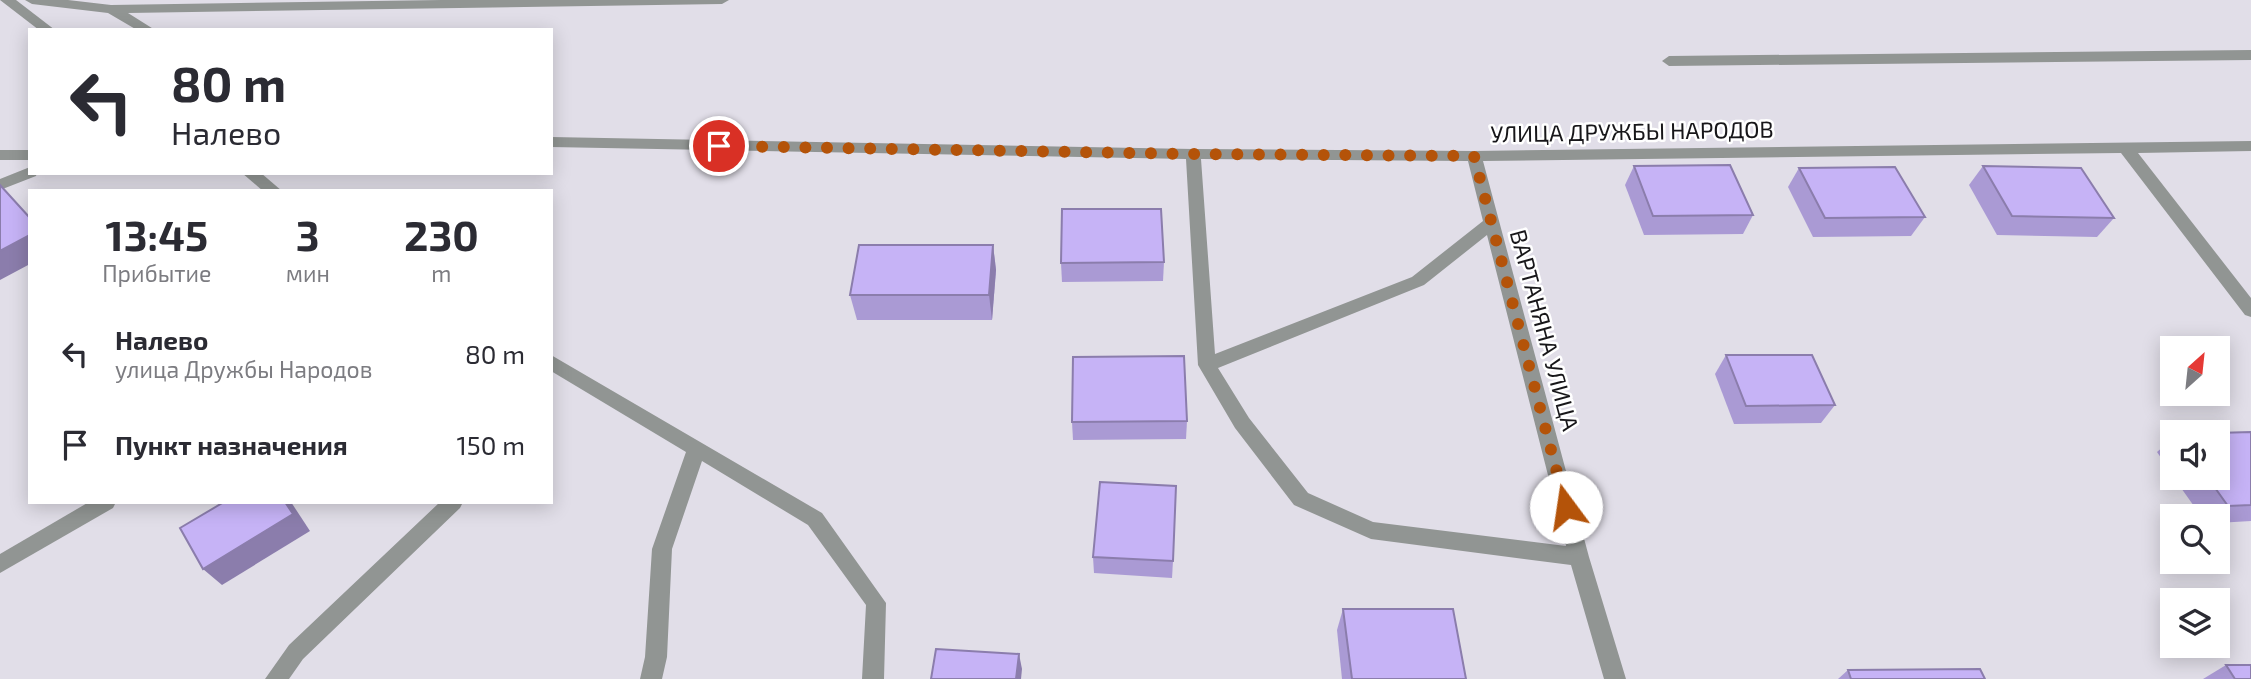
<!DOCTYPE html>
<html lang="ru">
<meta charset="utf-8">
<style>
:root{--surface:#fff;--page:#f7f7f7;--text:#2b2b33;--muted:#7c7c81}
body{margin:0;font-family:"Exo 2",sans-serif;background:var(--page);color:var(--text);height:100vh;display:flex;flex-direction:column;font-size:26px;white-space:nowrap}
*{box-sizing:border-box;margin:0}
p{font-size:23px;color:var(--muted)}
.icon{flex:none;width:38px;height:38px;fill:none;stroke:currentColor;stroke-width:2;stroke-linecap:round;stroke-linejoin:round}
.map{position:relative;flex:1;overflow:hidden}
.sheet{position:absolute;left:28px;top:189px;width:525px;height:315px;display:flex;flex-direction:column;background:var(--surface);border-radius:0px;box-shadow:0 4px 18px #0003}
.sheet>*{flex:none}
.banner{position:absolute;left:28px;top:28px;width:525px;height:147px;border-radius:0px;box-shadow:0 4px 18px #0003;background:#fff;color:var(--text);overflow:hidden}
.needle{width:46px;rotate:27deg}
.fabs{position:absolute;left:2160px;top:336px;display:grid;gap:14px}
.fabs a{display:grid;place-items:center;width:70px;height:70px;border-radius:0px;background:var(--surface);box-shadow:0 4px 18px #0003;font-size:35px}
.pin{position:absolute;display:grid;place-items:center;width:60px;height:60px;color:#fff;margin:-30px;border:4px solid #fff;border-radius:50%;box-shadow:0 2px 7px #0007}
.me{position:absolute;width:77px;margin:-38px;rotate:346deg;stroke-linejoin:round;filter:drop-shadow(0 0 5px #0008)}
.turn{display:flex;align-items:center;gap:24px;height:147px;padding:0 28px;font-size:32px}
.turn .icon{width:91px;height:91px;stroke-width:2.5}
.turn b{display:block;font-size:49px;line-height:60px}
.eta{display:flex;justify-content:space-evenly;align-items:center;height:119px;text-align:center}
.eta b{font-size:42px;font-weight:700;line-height:49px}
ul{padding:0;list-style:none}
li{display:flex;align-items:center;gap:21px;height:91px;padding:0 28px}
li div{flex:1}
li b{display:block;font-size:26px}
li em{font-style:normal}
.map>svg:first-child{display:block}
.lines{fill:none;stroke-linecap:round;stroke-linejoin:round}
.minor{fill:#919593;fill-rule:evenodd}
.wall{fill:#aa9ad4}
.shaded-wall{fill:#8b7dac}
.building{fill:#c6b3f6;stroke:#8b7dac;stroke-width:2}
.route{stroke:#b45309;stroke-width:12;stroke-dasharray:0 21.6}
.labels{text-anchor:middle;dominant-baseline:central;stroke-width:5;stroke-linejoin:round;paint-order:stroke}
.street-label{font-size:23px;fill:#171619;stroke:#fff}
</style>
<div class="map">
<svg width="2251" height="679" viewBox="0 0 2251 679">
<rect width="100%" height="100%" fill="#e1dee8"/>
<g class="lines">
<!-- minor -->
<g class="minor">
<polygon points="0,0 16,0 55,30 39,30"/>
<polygon points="25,0 68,0 111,5 441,0 729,0 722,4 128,13 155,30 137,30 108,13 32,4"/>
<polygon points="2251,50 2251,60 1669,66 1662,61 1669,56"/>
<path d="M551,137l642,12 281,2 777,-10v10l-113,2 113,145v19l-6,-2 -124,-162 -638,8 106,396 37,122h-22l-33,-114 -200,-26 -77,-34 -59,-77 -37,-63 -12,-206 -635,-12zM1201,159l267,2 15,60 -71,56 -197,77zM1487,235l79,311 -193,-24 -65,-29 -59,-75 -31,-50 206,-83z"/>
<rect x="0" y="150" width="30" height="10"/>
<polygon points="30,167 30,173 37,173 36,176 0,190 0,179"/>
<polygon points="242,173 261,173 282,191 263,191"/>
<polygon points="551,355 822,513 886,603 884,679 862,679 866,605 808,525 702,461 672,549 667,657 662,679 640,679 645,657 652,549 686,452 551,371"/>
<polygon points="89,502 116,502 113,508 0,573 0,554"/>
<polygon points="440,502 463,502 460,508 303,659 289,679 265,679 289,645"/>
</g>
</g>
<!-- wall -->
<g class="wall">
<polygon points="1634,166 1753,215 1743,234 1644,235 1625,185"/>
<polygon points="1983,166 2114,218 2097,237 1997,235 1969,185"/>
<polygon points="1799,168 1925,217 1911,236 1813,237 1788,187"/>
<polygon points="993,245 996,270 992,320 857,320 850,295"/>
<polygon points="1164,262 1163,281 1062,282 1061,263"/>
<polygon points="1726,355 1835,405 1821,423 1734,424 1715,374"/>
<polygon points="1187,421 1186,439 1073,440 1072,422"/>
<polygon points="2251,432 2251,521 2217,523 2217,516 2201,516 2174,478 2217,478"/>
<polygon points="2172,439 2172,474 2157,452"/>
<polygon points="1093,557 1173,561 1172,578 1094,573"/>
<polygon points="1343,609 1466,679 1342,679 1337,630"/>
<polygon points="2226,665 2251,679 2203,679"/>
<polygon points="1848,670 1985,679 1838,679"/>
</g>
<!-- shaded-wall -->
<g class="shaded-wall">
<polygon points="30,235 30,264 0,280 0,251"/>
<polygon points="993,245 996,270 992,320 989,295"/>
<polygon points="285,502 291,502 310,531 222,585 203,569"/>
<polygon points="1019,654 1022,669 1021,679 1016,679"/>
</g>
<!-- building -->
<g class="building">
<polygon points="1730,165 1753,215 1653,216 1634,166"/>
<polygon points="1983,166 2081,168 2114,218 2012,216"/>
<polygon points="1895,167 1925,217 1825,218 1799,168"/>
<polygon points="0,185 30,218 30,235 0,251"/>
<polygon points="1062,209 1161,209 1164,262 1061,263"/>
<polygon points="859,245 993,245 989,295 850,295"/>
<polygon points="1726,355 1812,355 1835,405 1746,406"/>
<polygon points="1184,356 1187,421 1072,422 1073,357"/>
<polygon points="2251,432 2251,505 2228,506 2208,478 2217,478 2217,433"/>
<polygon points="1100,482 1176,486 1173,561 1093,557"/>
<polygon points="224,502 285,502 293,514 203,569 180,528"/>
<polygon points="1343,609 1453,609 1466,679 1352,679"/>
<polygon points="936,649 1019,654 1016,679 931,679"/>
<polygon points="2226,665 2251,665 2251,679 2235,679"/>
<polygon points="1980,669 1985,679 1851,679 1848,670"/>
</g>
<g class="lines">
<!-- route -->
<polyline class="route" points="719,146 1193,154 1474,156 1566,507"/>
</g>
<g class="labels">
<!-- street labels -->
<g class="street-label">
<text transform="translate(1632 131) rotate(-1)">УЛИЦА ДРУЖБЫ НАРОДОВ</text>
<text transform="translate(1545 330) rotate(75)">ВАРТАНЯНА УЛИЦА</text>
</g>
</g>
</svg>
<div class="fabs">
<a><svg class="needle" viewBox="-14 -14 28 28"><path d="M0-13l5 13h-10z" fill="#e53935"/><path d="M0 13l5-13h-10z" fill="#7c7c81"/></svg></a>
<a><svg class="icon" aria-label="sound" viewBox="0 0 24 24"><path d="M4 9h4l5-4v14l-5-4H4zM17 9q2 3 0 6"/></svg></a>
<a><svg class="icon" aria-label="search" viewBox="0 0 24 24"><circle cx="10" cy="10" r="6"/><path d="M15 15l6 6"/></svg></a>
<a><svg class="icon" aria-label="layers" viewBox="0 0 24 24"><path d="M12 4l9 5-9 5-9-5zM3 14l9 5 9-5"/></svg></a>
</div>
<div class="pin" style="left:719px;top:146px;background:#d93025"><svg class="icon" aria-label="arrive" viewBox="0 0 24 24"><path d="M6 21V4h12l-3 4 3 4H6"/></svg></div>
<svg class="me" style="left:1566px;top:507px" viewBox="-20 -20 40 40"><circle r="19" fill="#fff"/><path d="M0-13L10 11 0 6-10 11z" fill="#b45309"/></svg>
<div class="banner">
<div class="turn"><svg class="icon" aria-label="left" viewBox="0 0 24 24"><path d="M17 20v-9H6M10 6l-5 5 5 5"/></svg><div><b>80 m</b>Налево</div></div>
</div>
<section class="sheet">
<div class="eta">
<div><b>13:45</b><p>Прибытие</p></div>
<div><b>3</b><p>мин</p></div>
<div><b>230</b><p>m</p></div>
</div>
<ul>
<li><svg class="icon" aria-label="left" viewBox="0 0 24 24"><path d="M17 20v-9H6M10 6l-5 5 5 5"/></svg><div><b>Налево</b><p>улица Дружбы Народов</p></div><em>80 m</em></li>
<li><svg class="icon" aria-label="arrive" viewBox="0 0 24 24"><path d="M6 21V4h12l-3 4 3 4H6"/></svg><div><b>Пункт назначения</b></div><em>150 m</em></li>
</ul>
</section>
</div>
